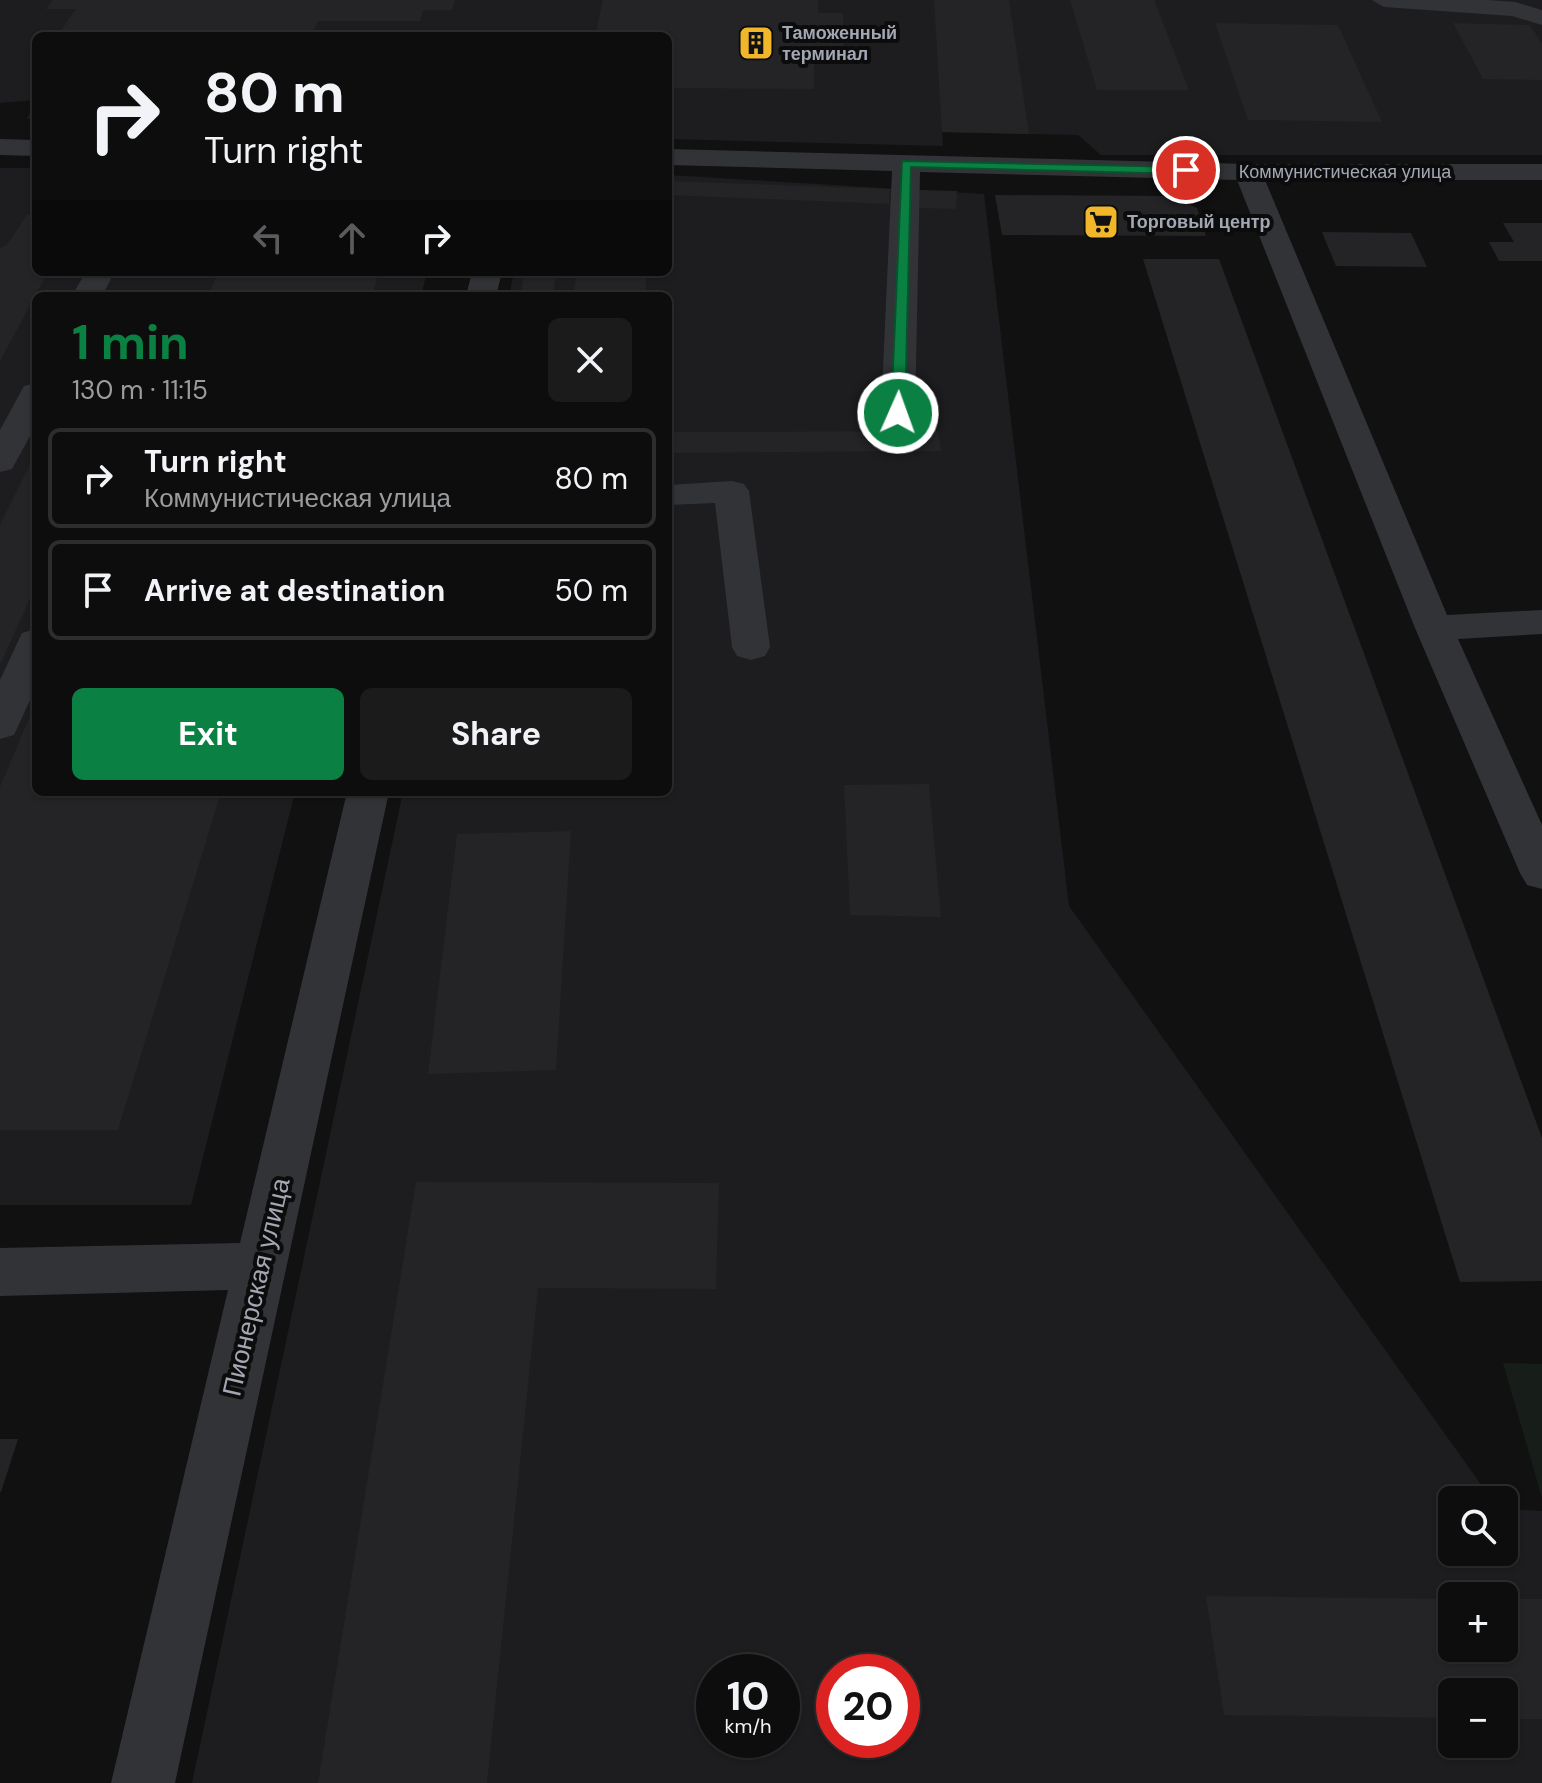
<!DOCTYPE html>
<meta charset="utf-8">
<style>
:root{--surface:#0d0d0e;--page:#1b1b1c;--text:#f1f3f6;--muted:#9a9c9e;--line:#2d2d2e;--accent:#0b8043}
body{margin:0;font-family:"DM Sans",sans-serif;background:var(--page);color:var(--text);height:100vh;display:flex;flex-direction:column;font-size:30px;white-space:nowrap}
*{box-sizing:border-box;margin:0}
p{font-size:26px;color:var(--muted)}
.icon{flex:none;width:44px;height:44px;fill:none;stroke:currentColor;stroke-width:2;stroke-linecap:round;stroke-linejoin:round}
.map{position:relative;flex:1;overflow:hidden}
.side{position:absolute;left:32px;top:292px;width:640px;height:504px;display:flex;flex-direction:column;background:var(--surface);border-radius:12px;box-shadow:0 2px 6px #0004,0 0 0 2px var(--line)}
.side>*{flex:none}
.banner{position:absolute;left:32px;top:32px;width:640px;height:244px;border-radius:12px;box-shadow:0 2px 6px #0004,0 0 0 2px var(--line);background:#0d0d0e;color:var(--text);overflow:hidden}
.buttons{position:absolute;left:1438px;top:1486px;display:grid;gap:16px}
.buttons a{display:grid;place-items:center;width:80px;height:80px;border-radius:12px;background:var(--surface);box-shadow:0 2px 6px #0004,0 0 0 2px var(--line);font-size:40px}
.speed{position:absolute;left:696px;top:1654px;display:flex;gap:16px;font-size:40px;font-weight:700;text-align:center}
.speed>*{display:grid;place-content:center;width:104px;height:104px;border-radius:50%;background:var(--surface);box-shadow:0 2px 6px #0004,0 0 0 2px var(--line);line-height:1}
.speed small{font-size:20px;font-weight:400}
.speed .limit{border:12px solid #d22;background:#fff;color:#111}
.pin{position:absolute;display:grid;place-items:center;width:68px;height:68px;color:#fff;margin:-34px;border:4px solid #fff;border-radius:50%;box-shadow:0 2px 8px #0007}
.me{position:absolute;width:88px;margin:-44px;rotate:2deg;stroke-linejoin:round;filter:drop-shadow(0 0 6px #0008)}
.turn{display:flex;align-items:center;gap:28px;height:168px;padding:0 40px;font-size:36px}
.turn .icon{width:104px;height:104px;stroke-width:2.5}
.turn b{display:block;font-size:56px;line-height:68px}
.lanes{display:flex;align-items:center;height:76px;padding:0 40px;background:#0003;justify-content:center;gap:40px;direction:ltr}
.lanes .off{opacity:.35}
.round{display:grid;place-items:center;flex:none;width:84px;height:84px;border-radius:12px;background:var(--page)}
.summary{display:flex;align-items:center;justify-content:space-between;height:136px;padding:0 40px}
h1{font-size:48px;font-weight:700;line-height:60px;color:var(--accent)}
.cta{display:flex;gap:16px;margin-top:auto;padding:16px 40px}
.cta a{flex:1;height:92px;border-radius:12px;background:var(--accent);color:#fff;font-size:32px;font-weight:700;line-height:92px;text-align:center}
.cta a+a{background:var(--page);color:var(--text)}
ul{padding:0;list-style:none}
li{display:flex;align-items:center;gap:24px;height:100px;margin:0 16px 12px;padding:0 24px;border:4px solid var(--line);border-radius:12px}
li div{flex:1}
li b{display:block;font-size:30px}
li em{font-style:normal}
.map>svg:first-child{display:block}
.built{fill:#1d1d1f;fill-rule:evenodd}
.green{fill:#171d18}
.building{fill:#242426}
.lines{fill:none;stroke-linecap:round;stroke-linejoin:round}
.minor{fill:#323337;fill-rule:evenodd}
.route{fill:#0b8043;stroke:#07532c;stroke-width:2}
.labels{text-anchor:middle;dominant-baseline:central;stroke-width:8;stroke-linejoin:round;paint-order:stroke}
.far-poi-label{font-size:18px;font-weight:bold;fill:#a2a7b3;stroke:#0c0c0d;text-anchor:start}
.far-street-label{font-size:18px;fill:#a2a7b3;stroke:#0c0c0d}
.near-street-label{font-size:26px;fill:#a2a7b3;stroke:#0c0c0d}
</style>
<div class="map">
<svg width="1542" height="1783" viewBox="0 0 1542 1783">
<rect width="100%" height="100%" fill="#111112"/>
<!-- built -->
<g class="built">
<polygon points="0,0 1542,0 1542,155 1101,155 1078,135 1029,134 942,132 943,146 668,139 668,36 36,36 36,119 27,119 35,100 0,103"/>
<polygon points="0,168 36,168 36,272 427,272 421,296 36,296 36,792 295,792 191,1205 0,1205"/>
<path d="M668,175l316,19 85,712 423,594h-40v52h52v-43l38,2v272h-1350l211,-991h265v-496h-159l5,-24h154zM1452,1596h52v52h-52zM714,1672h68v68h-68zM834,1672h68v68h-68zM1452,1692h52v52h-52z"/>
</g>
<!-- green -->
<polygon class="green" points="1503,1363 1542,1364 1542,1498"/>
<!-- building -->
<g class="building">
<polygon points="53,0 455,0 452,10 423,10 420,21 318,21 311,36 57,36 76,9 46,9"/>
<polygon points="603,0 818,0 818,13 843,13 844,51 814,50 814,89 668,88 668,36 595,36"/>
<polygon points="934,0 1009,0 1029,134 942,132"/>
<polygon points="1070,0 1154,0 1189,90 1097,90"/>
<polygon points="1215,23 1338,25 1382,122 1248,120"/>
<polygon points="1453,23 1530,25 1542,44 1542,80 1483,79"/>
<polygon points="668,181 890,189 889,204 668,195"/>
<polygon points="919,190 957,191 956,209 919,208"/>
<polygon points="995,195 1172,196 1197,208 1206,236 1002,235"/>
<polygon points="27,215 36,215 36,272 48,272 0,361 0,248 7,245"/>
<polygon points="1503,223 1542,223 1542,261 1499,261 1489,242 1514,242"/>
<polygon points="1322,232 1411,233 1427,267 1336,266"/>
<polygon points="1143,259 1219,259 1542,1138 1542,1281 1460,1282"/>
<polygon points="218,272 379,272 372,296 208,296"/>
<polygon points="525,272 557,272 552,296 520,296"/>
<polygon points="577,272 647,272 645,296 573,296"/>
<polygon points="938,431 941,451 668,453 668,432"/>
<polygon points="36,452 36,585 0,665 0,525"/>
<polygon points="36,702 36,792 221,792 118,1130 0,1130 0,787"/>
<polygon points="929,784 941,917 850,915 844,785"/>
<polygon points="571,831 556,1070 428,1074 457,834"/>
<polygon points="416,1182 719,1183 716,1289 538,1288 487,1783 318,1783"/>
<polygon points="0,1439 18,1439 1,1492 0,1492"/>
<polygon points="1206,1596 1452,1599 1452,1648 1504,1648 1504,1599 1542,1599 1542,1719 1504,1719 1504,1692 1452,1692 1452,1718 1224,1715"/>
</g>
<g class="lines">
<!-- minor -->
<g class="minor">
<polygon points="1372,0 1488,0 1515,2 1542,10 1542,25 1512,16 1384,7"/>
<polygon points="0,139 36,140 36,156 0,155"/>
<polygon points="668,149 1248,164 1542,164 1542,180 1265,180 1447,615 1542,610 1542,634 1458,639 1542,825 1542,889 1527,885 1520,873 1415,628 1237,180 920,172 915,413 910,420 898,423 886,420 881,413 892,171 668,165"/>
<polygon points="104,272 111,279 102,296 72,296 85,273"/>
<polygon points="472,272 502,272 496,296 466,296"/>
<polygon points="36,383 36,425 12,469 0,472 0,430 24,386"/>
<polygon points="732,481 744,484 749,491 770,647 765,656 751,660 737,656 732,647 715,503 668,505 668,485"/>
<polygon points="36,629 36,687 14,735 0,739 0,680 22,633"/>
<polygon points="347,792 389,792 175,1783 111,1783 228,1290 0,1296 0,1248 240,1243"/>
</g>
</g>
<!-- route -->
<polygon class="route" points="902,161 1186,167 1191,170 1186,174 911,167 905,413 898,417 891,413"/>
<!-- icons -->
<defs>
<symbol id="building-square" viewBox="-11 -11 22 22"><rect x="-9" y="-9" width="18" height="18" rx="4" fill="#f1b62a" stroke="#0c0c0d"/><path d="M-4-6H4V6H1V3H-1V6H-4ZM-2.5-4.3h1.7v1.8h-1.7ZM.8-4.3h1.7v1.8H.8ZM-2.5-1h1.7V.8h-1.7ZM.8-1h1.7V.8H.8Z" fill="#111"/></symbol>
<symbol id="supermarket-square" viewBox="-11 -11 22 22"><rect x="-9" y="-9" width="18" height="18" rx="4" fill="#f1b62a" stroke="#0c0c0d"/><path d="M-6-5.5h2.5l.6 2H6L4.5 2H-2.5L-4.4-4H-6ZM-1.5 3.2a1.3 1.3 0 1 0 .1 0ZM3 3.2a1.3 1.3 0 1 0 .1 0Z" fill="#111"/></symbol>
</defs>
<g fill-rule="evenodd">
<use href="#building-square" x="736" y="23" width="40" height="40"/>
<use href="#supermarket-square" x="1081" y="202" width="40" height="40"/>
</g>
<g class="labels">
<!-- far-poi labels -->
<g class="far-poi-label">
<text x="782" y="33">Таможенный<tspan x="782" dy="21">терминал</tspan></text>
<text x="1127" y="222">Торговый центр</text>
</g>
<!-- far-street labels -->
<g class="far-street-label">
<text x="1345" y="172">Коммунистическая улица</text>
</g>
<!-- near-street labels -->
<g class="near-street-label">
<text transform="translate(256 1287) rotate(-77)">Пионерская улица</text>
</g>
</g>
</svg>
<div class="buttons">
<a><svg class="icon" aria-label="search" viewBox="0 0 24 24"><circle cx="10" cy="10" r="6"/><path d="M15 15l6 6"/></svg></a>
<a>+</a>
<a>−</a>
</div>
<div class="speed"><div>10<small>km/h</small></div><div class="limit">20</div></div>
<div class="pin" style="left:1186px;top:170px;background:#d93025"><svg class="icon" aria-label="arrive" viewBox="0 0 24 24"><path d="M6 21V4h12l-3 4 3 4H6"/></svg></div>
<svg class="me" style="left:898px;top:413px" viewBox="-20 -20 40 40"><circle r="17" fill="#0b8043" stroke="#fff" stroke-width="3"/><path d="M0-11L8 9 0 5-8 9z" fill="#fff"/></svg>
<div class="banner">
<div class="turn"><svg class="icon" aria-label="right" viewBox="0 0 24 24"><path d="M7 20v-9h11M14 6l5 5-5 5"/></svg><div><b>80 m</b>Turn right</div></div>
<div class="lanes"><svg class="icon off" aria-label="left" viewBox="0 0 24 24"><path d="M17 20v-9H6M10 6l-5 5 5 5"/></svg><svg class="icon off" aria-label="ahead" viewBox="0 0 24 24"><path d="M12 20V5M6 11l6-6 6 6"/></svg><svg class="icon" aria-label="right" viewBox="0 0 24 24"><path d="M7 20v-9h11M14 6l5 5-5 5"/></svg></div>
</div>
<section class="side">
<div class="summary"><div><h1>1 min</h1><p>130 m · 11:15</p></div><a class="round"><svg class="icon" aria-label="close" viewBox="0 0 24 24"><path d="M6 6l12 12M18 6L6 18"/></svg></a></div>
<ul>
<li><svg class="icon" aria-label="right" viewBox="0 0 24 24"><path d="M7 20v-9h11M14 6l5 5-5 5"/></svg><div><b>Turn right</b><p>Коммунистическая улица</p></div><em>80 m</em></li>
<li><svg class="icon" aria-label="arrive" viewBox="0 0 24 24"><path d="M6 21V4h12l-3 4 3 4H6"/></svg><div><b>Arrive at destination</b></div><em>50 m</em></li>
</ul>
<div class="cta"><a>Exit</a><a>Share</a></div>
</section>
</div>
